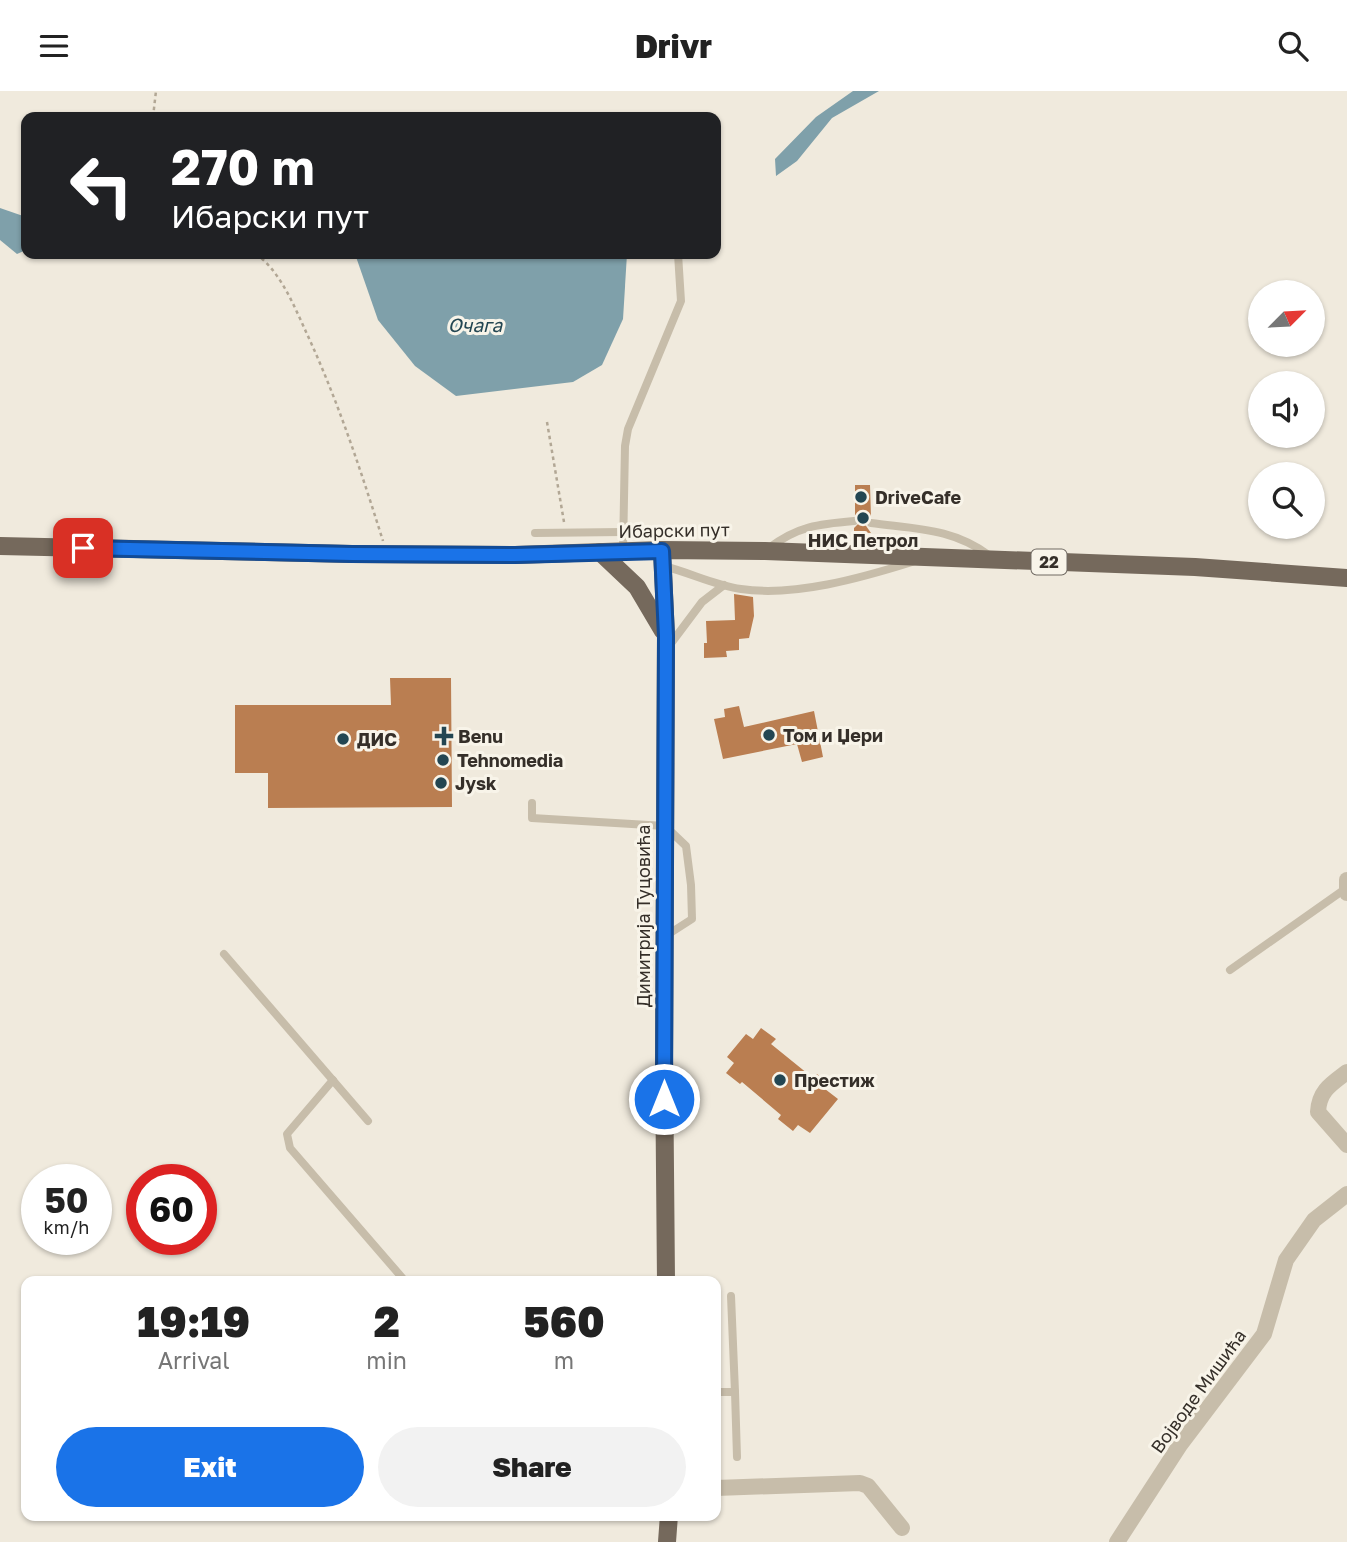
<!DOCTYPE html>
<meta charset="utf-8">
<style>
:root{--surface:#fff;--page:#f2f2f2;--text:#222;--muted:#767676;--accent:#1a73e8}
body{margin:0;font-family:"Golos Text",sans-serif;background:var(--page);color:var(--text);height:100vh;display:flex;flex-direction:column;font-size:26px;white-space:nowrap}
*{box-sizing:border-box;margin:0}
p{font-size:23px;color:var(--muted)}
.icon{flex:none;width:38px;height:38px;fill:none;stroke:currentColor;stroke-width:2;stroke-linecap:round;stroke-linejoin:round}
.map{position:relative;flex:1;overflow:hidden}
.details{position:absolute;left:21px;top:1185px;width:700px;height:245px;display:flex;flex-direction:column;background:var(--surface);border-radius:14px;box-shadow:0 2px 5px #0004}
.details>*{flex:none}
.hud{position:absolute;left:21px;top:21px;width:700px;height:147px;border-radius:14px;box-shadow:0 2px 5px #0004;background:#202124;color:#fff;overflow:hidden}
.needle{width:46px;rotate:66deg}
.tools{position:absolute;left:1248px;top:189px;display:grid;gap:14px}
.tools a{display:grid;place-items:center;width:77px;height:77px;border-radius:50%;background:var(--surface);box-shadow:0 2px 5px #0004;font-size:35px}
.speed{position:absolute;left:21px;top:1073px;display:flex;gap:14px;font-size:35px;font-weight:700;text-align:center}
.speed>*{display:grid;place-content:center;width:91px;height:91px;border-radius:50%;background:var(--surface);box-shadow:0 2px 5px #0004;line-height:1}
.speed small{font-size:18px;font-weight:400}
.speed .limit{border:10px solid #d22;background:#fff;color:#111}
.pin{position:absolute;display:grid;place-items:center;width:60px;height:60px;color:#fff;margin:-30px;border-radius:14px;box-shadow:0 4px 10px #0006}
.me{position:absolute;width:77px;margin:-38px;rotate:0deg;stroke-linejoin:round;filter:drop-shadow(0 0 5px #0008)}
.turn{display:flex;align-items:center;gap:24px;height:147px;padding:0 35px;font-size:32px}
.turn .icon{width:91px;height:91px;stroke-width:2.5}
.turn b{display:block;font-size:49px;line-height:60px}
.eta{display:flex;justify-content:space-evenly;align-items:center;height:119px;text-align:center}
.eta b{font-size:42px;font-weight:800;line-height:49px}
.button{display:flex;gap:14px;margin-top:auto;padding:14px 35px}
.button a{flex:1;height:80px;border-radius:42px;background:var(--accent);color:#fff;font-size:28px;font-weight:800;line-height:80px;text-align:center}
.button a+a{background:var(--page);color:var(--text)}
header{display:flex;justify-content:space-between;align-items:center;height:91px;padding:0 35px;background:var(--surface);font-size:32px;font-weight:800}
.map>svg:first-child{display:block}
.water{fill:#7fa0aa}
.building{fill:#ba7e51}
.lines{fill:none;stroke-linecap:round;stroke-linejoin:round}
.path{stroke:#b2a795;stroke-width:2.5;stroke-dasharray:3.5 3.5;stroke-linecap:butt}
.lane{stroke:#c7bdaa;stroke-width:8}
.street{stroke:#c7bdaa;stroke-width:16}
.primary{stroke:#75695c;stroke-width:18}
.route-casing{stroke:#114b97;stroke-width:18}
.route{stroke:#1a73e8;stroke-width:12}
.poi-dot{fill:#234652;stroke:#f8f4e9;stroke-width:2.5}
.labels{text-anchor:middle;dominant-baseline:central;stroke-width:6;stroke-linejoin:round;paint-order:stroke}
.shield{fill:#f8f4e9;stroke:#706a63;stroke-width:2}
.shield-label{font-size:16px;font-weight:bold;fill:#352f29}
.poi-label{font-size:18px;font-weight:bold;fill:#352f29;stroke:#f8f4e9;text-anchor:start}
.street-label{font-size:18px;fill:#352f29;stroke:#f8f4e9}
.water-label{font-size:19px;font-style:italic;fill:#234652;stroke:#f8f4e9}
</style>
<header><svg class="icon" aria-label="menu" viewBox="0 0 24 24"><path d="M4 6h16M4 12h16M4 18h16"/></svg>Drivr<svg class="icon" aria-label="search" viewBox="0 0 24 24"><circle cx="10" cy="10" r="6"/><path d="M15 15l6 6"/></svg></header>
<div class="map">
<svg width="1347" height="1451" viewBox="0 0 1347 1451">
<rect width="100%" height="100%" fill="#f0eadd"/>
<!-- water -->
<g class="water">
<polygon points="853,0 879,0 832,27 797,70 776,85 775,68 816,26"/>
<polygon points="0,117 26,126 26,159 17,163 0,149"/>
<polygon points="355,163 627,163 623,228 602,274 573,291 456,305 415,275 378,229"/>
</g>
<!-- building -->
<g class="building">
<polygon points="855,394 870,394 871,426 866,428 864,432 871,442 854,441 854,437 861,430 859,426 855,424"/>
<polygon points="734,503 753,506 754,525 749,547 739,548 739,559 726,560 727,566 704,567 704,552 707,552 706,530 735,529"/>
<polygon points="390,587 451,587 452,716 268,717 268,682 235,682 235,614 391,614"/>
<polygon points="739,615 744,636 814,620 823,666 802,671 797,653 723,668 714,628 725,626 724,618"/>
<polygon points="761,937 776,948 771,953 813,987 817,983 829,993 825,998 838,1008 810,1042 798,1034 793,1040 778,1028 781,1024 742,991 740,993 726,982 734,972 727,966 746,943 753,948"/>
</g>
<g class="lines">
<!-- path -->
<g class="path">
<polyline points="153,26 156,0"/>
<path d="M256,163c25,18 38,52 51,80 31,67 54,137 76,207"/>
<polyline points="547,331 564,431"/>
</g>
<!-- lane -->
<g class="lane">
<path d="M871,432c44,6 82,5 119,33"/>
<polyline points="535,442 622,441"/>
<path d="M769,457c29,-22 50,-24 85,-27"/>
<polyline points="623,460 625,355 628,338 681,210 678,163"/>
<path d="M663,475c26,6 50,19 78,23 53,8 120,-11 171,-27"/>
<polyline points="669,555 702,511 724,494"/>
<polyline points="532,712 532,727 665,735 686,755 691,794 692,828 664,846"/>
<polyline points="224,863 368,1030"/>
<polyline points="1230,879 1345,798"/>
<polyline points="333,989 287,1043 290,1057 405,1190"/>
<polyline points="716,1301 735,1301 731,1205"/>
<polyline points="735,1301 737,1366"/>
</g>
<!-- street -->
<g class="street">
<polyline points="1347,789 1347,802"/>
<path d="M1347,981c-16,12 -28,19 -29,40l29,33"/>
<polyline points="716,1397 860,1392 868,1395 902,1437"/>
<polyline points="1117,1451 1180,1354 1264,1243 1286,1169 1314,1129 1347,1103"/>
</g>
<!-- primary -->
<g class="primary">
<polyline points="0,455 352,463 515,464 662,459 765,460 1195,476 1347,487"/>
<polyline points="662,459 666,545 664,968 666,1190"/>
<polyline points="600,461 637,496 663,540"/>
<polyline points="667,1451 669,1424"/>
</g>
</g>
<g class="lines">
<defs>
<polyline id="route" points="83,457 352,463 515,464 662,460 666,545 664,1008"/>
</defs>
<!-- route casing -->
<use href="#route" class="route-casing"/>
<!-- route -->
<use href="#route" class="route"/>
</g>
<!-- markers -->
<g class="poi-dot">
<circle cx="861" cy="406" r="7"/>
<circle cx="863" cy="427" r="7"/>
<circle cx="769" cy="644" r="7"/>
<path d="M440.5 634.5h7v7h7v7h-7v7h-7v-7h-7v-7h7z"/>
<circle cx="343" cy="648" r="7"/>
<circle cx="443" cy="669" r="7"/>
<circle cx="441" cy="692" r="7"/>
<circle cx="780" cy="989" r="7"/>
</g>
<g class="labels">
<!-- shield labels -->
<rect class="shield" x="1031.5" y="458.5" width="35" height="25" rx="5"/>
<g class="shield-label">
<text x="1049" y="471">22</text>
</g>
<!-- poi labels -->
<g class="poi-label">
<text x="875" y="406">DriveCafe</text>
<text x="863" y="449" text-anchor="middle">НИС Петрол</text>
<text x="783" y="644">Том и Џери</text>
<text x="458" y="645">Benu</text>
<text x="357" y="648">ДИС</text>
<text x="457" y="669">Tehnomedia</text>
<text x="455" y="692">Jysk</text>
<text x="794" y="989">Престиж</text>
</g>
<!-- street labels -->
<g class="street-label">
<text transform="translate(674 439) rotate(-1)">Ибарски пут</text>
<text transform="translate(643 825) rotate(-90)">Димитрија Туцовића</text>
<text transform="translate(1198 1300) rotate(-54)">Војводе Мишића</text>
</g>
<!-- water labels -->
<g class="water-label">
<text x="475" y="233">Очага</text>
</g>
</g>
</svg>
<div class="tools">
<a><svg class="needle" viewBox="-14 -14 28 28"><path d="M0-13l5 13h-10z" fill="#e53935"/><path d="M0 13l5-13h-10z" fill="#767676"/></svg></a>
<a><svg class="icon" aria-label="sound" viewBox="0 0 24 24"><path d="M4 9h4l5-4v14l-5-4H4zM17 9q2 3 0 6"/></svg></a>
<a><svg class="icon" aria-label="search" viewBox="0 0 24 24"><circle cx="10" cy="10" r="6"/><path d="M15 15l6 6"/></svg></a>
</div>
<div class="speed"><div>50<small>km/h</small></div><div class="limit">60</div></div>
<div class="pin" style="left:83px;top:457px;background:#d93025"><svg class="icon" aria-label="arrive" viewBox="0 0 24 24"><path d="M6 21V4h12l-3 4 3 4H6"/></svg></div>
<svg class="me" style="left:664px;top:1008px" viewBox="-20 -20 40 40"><circle r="17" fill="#1a73e8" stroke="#fff" stroke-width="3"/><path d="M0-11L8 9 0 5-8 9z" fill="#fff"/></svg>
<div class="hud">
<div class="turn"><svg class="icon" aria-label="left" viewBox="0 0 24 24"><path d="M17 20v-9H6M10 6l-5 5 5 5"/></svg><div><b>270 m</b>Ибарски пут</div></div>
</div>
<section class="details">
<div class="eta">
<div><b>19:19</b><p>Arrival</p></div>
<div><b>2</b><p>min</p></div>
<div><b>560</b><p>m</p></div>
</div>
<div class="button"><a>Exit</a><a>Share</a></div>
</section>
</div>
